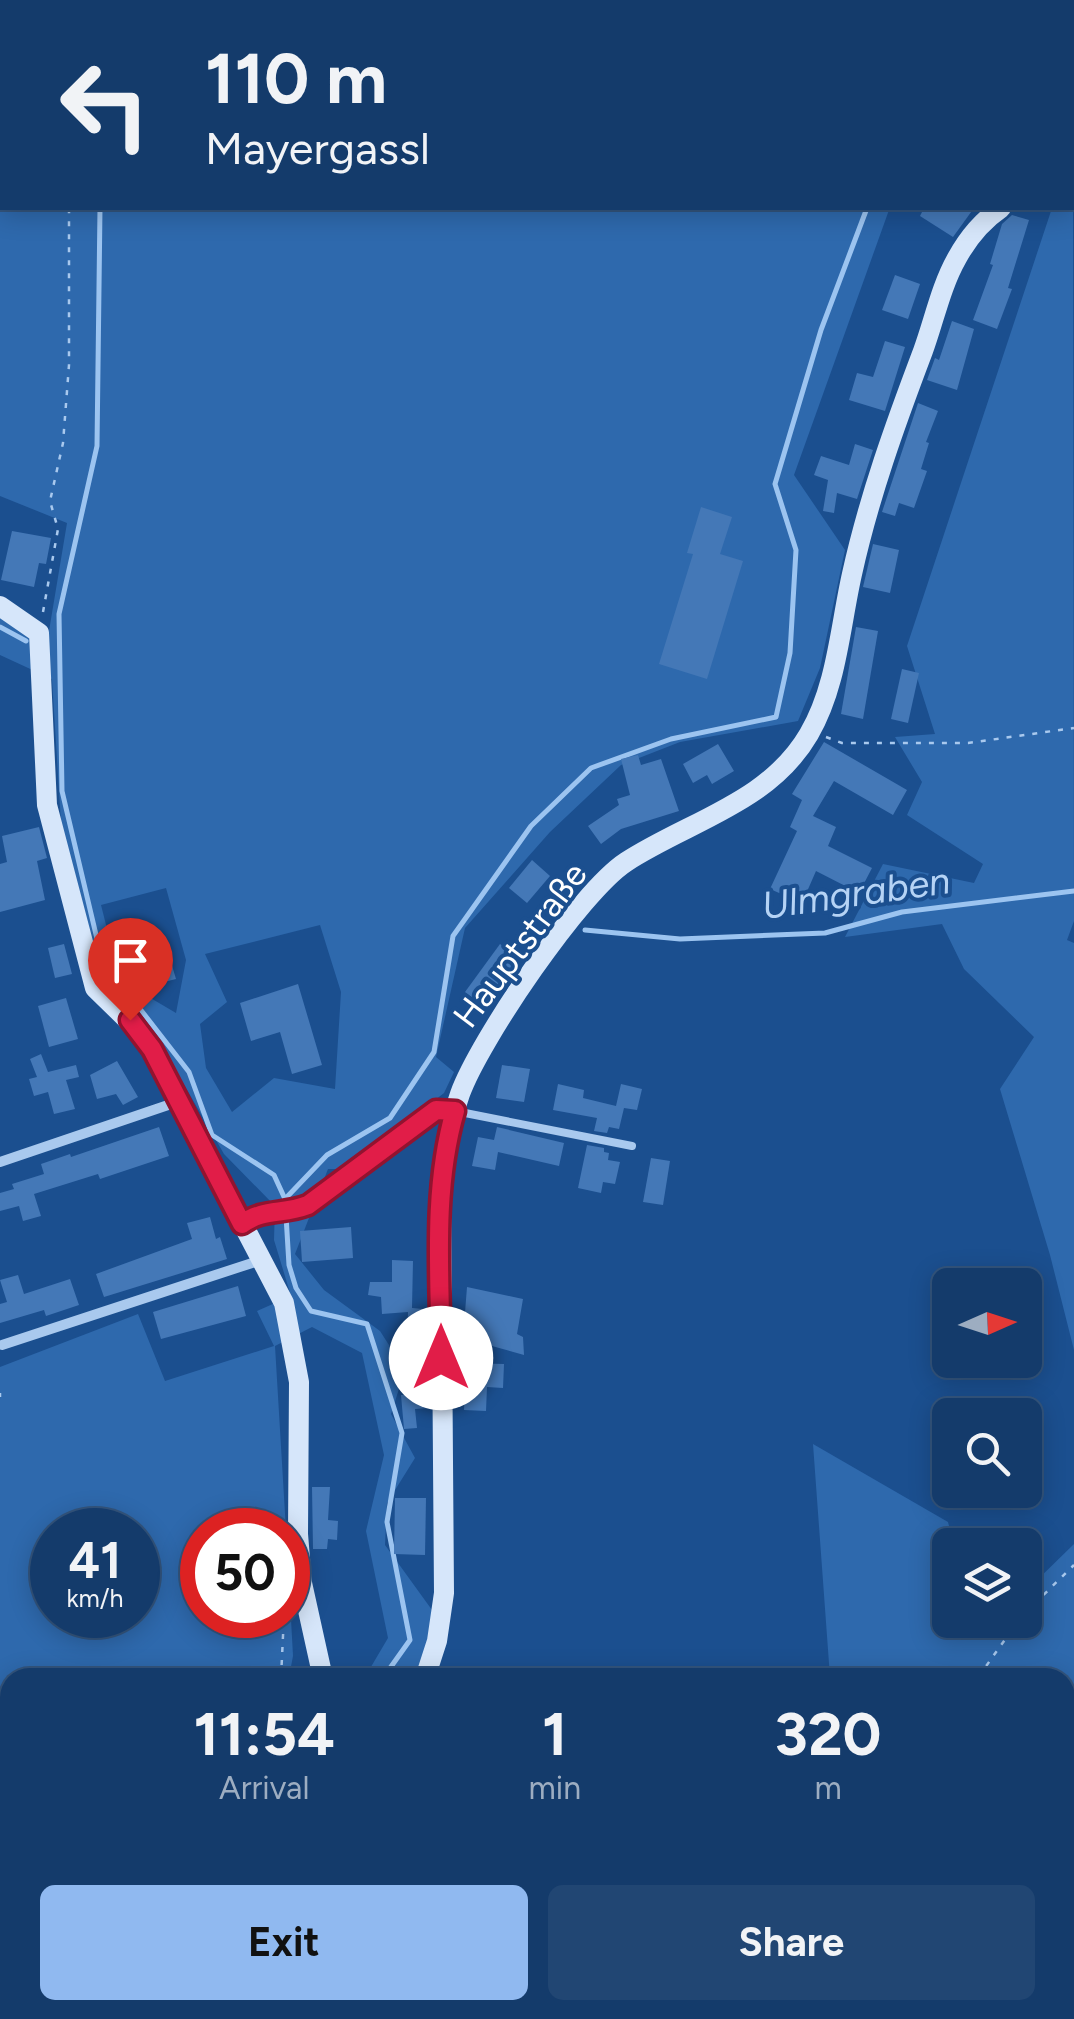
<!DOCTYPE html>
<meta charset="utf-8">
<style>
:root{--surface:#143b6b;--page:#214673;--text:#f1f3f6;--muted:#9dadc1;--line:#33557e;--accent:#90b9f0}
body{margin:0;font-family:Figtree,sans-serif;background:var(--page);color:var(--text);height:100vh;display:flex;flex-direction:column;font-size:38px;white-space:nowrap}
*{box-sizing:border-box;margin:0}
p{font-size:32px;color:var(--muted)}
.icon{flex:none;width:55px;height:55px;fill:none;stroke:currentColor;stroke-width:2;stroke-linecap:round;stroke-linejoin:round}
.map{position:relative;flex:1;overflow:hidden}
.panel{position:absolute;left:0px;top:1668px;width:1075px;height:352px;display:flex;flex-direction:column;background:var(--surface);border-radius:30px 30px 0 0;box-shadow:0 5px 25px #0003,0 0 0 2px var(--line)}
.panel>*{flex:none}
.hud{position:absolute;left:0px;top:0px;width:1075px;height:210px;box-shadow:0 5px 25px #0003,0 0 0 2px var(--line);background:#143b6b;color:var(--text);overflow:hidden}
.needle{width:65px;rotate:87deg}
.tools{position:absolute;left:932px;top:1268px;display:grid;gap:20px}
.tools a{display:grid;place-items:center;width:110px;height:110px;border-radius:15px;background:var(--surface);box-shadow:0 5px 25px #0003,0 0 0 2px var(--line);font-size:50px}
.speed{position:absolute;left:30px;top:1508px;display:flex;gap:20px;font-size:50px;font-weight:700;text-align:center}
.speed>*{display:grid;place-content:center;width:130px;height:130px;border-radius:50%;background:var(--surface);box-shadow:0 5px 25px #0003,0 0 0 2px var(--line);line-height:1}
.speed small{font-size:25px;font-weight:400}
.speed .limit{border:15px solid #d22;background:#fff;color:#111}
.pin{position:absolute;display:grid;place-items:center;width:85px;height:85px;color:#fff;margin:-102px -42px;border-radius:50% 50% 50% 0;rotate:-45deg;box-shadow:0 0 10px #0007}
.pin .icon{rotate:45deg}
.me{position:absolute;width:110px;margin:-55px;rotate:0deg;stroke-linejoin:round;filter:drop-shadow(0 0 8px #0008)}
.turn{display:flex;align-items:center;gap:35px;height:210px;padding:0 40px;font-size:45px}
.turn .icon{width:130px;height:130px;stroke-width:2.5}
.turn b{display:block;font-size:70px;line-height:85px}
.eta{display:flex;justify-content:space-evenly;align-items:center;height:170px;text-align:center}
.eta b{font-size:60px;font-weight:700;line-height:70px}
.cta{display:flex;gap:20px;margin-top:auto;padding:20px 40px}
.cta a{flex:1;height:115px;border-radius:15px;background:var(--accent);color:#111;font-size:40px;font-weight:700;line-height:115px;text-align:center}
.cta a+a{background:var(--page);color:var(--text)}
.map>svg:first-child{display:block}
.green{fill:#2e69ad;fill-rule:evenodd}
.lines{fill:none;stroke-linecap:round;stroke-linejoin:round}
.stream{stroke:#9cc4f0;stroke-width:5}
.building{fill:#4478b7}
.path{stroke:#a9c9ee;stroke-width:2.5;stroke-dasharray:5 8;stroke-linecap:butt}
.lane{stroke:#a9c9ee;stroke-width:8}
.street{stroke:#a9c9ee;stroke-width:10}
.secondary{stroke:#d6e6fa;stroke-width:20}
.route-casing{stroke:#92132f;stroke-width:25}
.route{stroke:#e11d48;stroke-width:18}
.labels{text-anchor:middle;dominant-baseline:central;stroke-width:8;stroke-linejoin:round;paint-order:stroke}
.street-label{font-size:35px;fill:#fff;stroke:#1b4f8f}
.water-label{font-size:38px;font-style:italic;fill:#b5d3f5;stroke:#1b4f8f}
</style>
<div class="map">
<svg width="1074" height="2019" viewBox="0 0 1074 2019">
<rect width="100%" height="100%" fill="#1b4f8f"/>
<!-- green -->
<g class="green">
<path d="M0,0h1074l-1,38 -1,-36h-1070v206l887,2 -95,265 51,75 -25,118 -22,53 -118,21 -59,23 -71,67 -85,96 -29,129 18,15 -10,21 -98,76h-18l-33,85 29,36 56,41 25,39 -14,44 24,44 -28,45 -2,42 47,65 -5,42 -15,25h-47l23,-39 -22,-107 18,-76 -22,-102 -50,-26 -37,19 11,184h-84v85h86v-52l5,93 -4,21 -279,1v332h312v9h-322v-652l138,-53 27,67 109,-35 -17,-35 34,-15 -17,-56 1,-34 -51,-52 -60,-104 -64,-65 -38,-146 -10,-160 -52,-24v-41l49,17 18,-108 -67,-27zM166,888l20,72 -10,53 -56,-33 -19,-75zM320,925l21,67 -6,97 -61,-11 -42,34 -26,-44 -6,-44 27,-22 -22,-48zM52,1530h86v85h-86z"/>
<polygon points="1073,197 1074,921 1067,940 1074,943 1074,1350 1050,1255 1000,1089 1034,1037 964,969 942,924 845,937 883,864 974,883 983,864 907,815 922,782 895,737 935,734 907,646 1052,208 1072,208"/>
<polygon points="813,1444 948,1522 954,1545 950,1545 950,1620 1025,1620 1025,1588 1030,1587 1074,1544 1074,2019 883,2019 880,2010 1065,2010 1065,1678 830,1677"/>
</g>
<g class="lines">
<!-- stream -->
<g class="stream">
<polyline points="1068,0 1071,2"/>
<polyline points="124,2 124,0"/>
<polyline points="959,2 960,0"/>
<polyline points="100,208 97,446 59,614 62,791 102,960 189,1072 212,1135 274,1175 285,1199 289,1265 296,1288 311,1311 367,1324 402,1433 387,1522 410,1640 383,1678"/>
<polyline points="0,627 26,641"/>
<polyline points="585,930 680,939 825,933 902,912 1074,891"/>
<polyline points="285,1199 327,1155 390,1118 434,1052 453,936 531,826 591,768 671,739 776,717 790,653 796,550 775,484 821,330 867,208"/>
<polyline points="303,2010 306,2019"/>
</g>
</g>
<!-- building -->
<g class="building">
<polygon points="924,208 974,208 953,237 920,216"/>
<polygon points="1012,215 1029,220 1008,288 1012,289 997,329 973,320 993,265 990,264 1002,224"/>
<polygon points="895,275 920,284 908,319 882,310"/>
<polygon points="952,321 974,329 957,390 927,380 935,358 939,360"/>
<polygon points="885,341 905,347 885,411 849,400 857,373 873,377"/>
<polygon points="918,403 938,411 926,442 929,443 921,469 927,471 914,508 899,503 895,516 882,512"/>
<polygon points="855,444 873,450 857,499 837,493 834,513 823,511 828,480 814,475 821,456 849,465"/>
<polygon points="701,507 732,517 720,554 743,561 707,679 659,664 693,554 687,553"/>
<polygon points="12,531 51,538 46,564 39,563 34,587 1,580"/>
<polygon points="873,544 899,550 890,593 863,587"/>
<polygon points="856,627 878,631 863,719 841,714"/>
<polygon points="902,669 919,673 908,723 891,719"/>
<polygon points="824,742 907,790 893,815 834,781 813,816 836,827 828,846 872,868 859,893 816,871 802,903 770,889 797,831 790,827 802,800 792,794"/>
<polygon points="718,744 734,771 712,784 707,775 693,783 683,764"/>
<polygon points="638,755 641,765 661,759 679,811 621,829 601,844 588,826 619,805 617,799 630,795 621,759"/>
<polygon points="39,827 47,858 37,861 45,900 0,912 0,864 7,862 2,836"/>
<polygon points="532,860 550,876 527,903 509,888"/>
<polygon points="165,942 176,979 156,984 146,948"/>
<polygon points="64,944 72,974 55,978 48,948"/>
<polygon points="500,944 520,959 485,1007 465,992"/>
<polygon points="298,984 322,1065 292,1074 280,1032 251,1041 240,1003"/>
<polygon points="66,998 78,1039 49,1047 38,1006"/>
<polygon points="41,1054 48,1072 76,1065 79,1077 66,1080 75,1109 54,1114 48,1092 34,1096 29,1079 37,1077 30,1059"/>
<polygon points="117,1061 138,1097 123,1105 116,1094 97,1099 90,1075"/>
<polygon points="502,1065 530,1069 524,1102 496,1098"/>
<polygon points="558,1084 584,1090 583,1098 616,1106 621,1084 642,1089 637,1110 624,1108 619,1129 609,1127 607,1133 594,1131 597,1118 553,1110"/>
<polygon points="159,1127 169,1156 100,1179 98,1174 34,1194 41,1216 23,1221 19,1206 0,1211 0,1193 14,1189 12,1184 44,1174 41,1164 70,1154 71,1157"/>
<polygon points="497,1127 564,1143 559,1166 498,1152 495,1170 472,1166 478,1137 494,1140"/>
<polygon points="587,1145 604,1148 604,1152 609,1153 608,1160 620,1162 615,1184 603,1182 601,1193 578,1188"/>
<polygon points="651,1158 670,1161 663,1205 643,1202"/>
<polygon points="210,1217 216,1239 220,1237 227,1259 104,1297 96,1274 192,1239 187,1223"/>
<polygon points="351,1227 353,1258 302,1262 300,1231"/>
<polygon points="392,1260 413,1261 412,1308 423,1309 423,1342 407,1341 408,1312 382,1314 381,1297 368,1295 370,1282 392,1282"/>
<polygon points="18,1275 24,1294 70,1279 79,1305 46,1316 44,1310 0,1323 0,1304 7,1302 0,1280"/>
<polygon points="238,1286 246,1316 161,1339 153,1312"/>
<polygon points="467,1287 523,1299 517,1334 523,1337 524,1355 463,1338"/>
<polygon points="466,1363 504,1364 503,1388 487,1387 486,1411 464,1410"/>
<polygon points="427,1385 428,1408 415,1409 417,1428 404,1429 401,1395 404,1395 403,1386"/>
<polygon points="312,1487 330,1487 328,1520 338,1521 337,1540 328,1539 327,1549 313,1549"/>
<polygon points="395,1498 426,1498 425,1555 394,1554"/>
</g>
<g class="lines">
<!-- path -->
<g class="path">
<polyline points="96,2 96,0"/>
<polyline points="43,612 58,529 50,501 63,443 69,365 69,208"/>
<polyline points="826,737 842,743 968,743 1074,728"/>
<polyline points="0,1393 0,1397"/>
<polyline points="1025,1613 1074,1565"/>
<polyline points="281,1678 284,1615"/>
<polyline points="982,1678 984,1669 1019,1620"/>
<polyline points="1065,2001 1074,2000"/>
<polyline points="225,2019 226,2010"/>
</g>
<!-- lane -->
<polyline class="lane" points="455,1111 632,1146"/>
<!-- street -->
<g class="street">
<polyline points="0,1162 177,1102"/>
<path d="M242,1224c22,-16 40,-9 66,-19l127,-95 19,1"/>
<polyline points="2,1345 261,1260"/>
<polyline points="604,2019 605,2010"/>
</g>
<!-- secondary -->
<g class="secondary">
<polyline points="1072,161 1074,160"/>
<polyline points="0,606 39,633 47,805 95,988 145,1037 284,1303 299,1382 298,1534 302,1583 323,1678"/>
<path d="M425,1678l12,-37 7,-48 -3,-395c3,-35 7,-70 19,-104 19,-53 120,-202 166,-232 63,-41 143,-59 183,-128 28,-48 31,-107 43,-160 17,-77 43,-149 71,-223 11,-30 18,-65 34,-93 11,-20 25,-37 44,-50"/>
<polyline points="378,2010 379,2019"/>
</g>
</g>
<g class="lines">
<defs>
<path id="route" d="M130,1020l22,29 90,175c22,-16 40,-9 66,-19l128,-95 19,1c-23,79 -15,166 -14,247"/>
</defs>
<!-- route casing -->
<use href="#route" class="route-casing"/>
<!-- route -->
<use href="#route" class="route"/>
</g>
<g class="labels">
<!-- street labels -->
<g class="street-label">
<text transform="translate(520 945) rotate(-53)">Hauptstraße</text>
</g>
<!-- water labels -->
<g class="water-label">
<text transform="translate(856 893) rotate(-8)">Ulmgraben</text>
</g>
</g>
</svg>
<div class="tools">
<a><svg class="needle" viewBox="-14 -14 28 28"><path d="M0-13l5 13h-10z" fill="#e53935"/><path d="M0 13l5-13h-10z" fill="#9dadc1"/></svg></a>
<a><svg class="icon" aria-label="search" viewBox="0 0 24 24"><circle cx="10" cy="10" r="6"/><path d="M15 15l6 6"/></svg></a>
<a><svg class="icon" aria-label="layers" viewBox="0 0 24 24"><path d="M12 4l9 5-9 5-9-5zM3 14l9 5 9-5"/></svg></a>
</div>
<div class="speed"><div>41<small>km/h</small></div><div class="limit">50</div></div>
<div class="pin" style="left:130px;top:1020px;background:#d93025"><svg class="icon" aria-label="arrive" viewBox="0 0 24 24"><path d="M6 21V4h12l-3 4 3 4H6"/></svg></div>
<svg class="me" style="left:441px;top:1358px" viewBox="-20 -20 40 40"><circle r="19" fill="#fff"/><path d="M0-13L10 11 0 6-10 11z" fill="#e11d48"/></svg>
<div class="hud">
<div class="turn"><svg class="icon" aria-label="left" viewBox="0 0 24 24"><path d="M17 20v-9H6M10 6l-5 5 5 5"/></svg><div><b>110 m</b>Mayergassl</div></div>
</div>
<section class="panel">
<div class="eta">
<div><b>11:54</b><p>Arrival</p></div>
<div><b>1</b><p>min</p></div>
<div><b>320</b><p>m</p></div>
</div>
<div class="cta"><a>Exit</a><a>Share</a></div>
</section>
</div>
